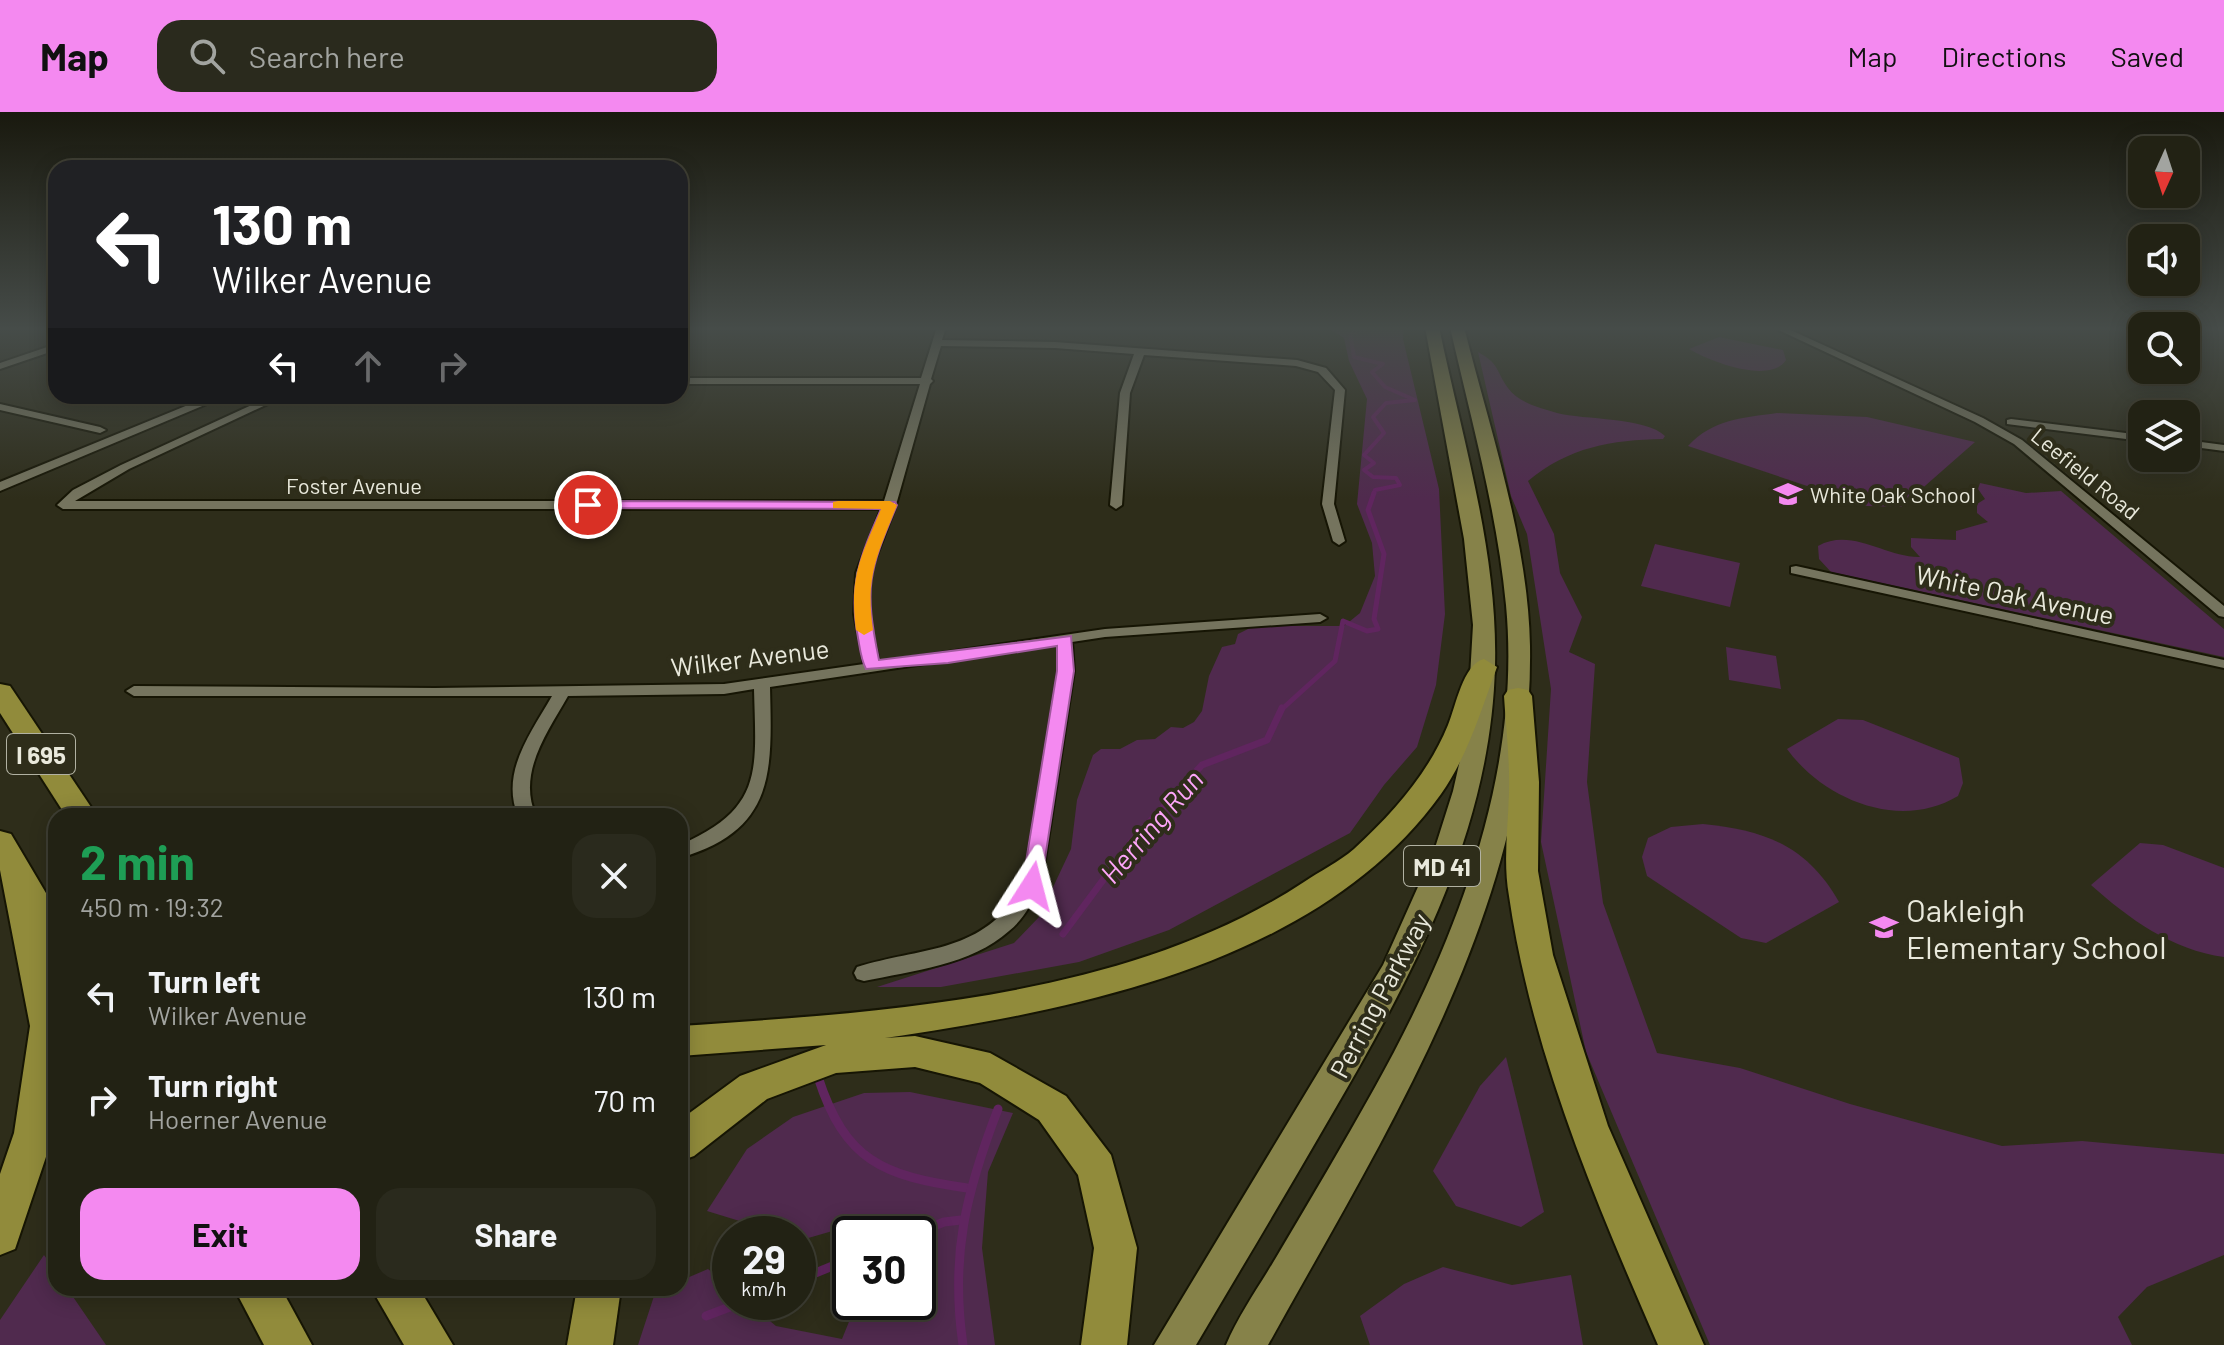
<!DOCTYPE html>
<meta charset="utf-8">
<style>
:root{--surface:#222214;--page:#2a2a1d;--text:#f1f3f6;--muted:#a2a4a0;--line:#3f3f34;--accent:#f489f0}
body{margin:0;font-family:Barlow,sans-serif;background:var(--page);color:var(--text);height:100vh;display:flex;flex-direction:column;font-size:30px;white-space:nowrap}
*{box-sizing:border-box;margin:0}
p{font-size:26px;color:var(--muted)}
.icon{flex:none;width:44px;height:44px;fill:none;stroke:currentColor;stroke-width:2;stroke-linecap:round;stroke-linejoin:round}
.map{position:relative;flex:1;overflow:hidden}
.side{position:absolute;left:48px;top:696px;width:640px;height:488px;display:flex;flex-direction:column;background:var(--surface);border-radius:24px;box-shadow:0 4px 20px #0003,0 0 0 2px var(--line)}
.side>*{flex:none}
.hud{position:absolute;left:48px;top:48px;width:640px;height:244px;border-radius:24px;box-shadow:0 4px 20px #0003,0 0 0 2px var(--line);background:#202124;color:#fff;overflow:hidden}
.needle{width:52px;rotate:183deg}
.tools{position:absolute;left:2128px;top:24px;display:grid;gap:16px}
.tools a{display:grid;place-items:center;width:72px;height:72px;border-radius:16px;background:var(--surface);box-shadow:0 4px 20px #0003,0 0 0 2px var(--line);font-size:40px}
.speed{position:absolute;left:712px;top:1104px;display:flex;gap:16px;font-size:40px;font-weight:700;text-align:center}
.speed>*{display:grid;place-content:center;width:104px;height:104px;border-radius:50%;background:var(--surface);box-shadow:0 4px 20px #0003,0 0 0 2px var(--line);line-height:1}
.speed small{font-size:20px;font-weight:400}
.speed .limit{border:4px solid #111;border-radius:12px;background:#fff;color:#111}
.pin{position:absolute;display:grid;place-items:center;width:68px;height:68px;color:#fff;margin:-34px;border:4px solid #fff;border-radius:50%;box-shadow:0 2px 8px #0007}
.me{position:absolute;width:88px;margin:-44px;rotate:9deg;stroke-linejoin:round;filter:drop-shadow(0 0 6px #0008)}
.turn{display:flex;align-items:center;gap:28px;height:168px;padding:0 32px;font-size:36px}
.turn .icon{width:104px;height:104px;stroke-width:2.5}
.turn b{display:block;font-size:56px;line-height:68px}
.lanes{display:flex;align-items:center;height:76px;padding:0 32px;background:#0003;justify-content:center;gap:40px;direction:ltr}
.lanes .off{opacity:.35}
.round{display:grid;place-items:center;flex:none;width:84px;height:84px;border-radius:24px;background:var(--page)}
.headline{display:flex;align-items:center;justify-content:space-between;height:136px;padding:0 32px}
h1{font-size:48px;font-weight:700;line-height:60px;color:#1e9e55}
.button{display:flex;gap:16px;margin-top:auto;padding:16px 32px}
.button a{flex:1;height:92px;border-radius:24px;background:var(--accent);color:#111;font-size:32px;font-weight:700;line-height:92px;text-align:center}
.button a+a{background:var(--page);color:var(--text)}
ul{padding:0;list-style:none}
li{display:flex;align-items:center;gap:24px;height:104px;padding:0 32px}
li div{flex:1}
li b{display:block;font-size:30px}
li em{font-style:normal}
header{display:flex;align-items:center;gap:48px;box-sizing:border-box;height:112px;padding:0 40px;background:var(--accent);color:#111}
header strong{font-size:38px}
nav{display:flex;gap:44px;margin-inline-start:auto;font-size:28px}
.search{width:560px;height:72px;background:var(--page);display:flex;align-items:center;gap:20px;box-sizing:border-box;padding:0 28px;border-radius:24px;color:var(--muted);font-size:30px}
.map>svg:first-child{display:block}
.green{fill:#502a4e}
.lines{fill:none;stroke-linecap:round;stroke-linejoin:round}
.stream-far3{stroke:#60255f;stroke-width:4}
.stream-far2{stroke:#60255f;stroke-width:5}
.stream-far1{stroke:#60255f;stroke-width:7}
.stream{stroke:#60255f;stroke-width:9}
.minor-casing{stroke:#161504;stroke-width:4}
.tertiary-casing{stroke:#161504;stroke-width:4}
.primary-casing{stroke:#161504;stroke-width:4}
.motorway-casing{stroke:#161504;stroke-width:4}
.minor{fill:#75745e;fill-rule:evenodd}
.tertiary{fill:#75745e;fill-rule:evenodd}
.primary{fill:#868249;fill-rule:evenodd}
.motorway{fill:#918b3b;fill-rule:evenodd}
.route{fill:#f489f0;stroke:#9f599c;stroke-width:2}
.slow{fill:#f59e0b}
.labels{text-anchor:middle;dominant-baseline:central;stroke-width:8;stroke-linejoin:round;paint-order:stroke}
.far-street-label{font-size:22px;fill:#e9e9dc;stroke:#2e2d1a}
.far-poi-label{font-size:22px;fill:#e9e9dc;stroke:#2e2d1a;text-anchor:start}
.shield{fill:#2e2d1a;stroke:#b1b1a2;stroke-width:2}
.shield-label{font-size:24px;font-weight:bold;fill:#e9e9dc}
.street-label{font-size:26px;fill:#e9e9dc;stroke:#2e2d1a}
.water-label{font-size:28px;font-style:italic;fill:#fda5f9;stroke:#2e2d1a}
.near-poi-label{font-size:32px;fill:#e9e9dc;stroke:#2e2d1a;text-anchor:start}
</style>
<header>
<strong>Map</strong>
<div class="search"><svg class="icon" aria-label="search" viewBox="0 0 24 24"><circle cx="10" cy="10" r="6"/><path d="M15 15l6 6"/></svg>Search here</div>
<nav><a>Map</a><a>Directions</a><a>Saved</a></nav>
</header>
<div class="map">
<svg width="2224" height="1233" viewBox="0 0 2224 1233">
<rect width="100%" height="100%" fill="#2e2d1a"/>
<!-- green -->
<g class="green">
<polygon points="1283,215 1404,215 1403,227 1439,377 1445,502 1436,573 1417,635 1384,673 1350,721 1169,818 1079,850 941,875 877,875 1014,831 1039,805 1071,737 1077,688 1093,643 1101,637 1120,637 1137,628 1155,627 1171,615 1183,616 1194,610 1202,599 1209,564 1222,535 1235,532 1238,522 1254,514 1344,514 1360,501 1375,464 1372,431 1357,392 1367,287 1349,249 1344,226 1331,218"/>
<path d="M1719,225l64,13 3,10c-16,25 -77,1 -97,-11z"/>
<path d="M1478,240c22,12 17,18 30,36 11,15 32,20 49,25 27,7 89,4 108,23l-2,3c-52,1 -94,8 -135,42l26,53 6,39 22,44 -13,35 26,12 -8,118 16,121 54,150 83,15 110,36 152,42 80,-5 142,13v101l-77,32 -29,30 14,28h-422l-124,-293 -45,-210 10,-153 -24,-155 -16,-38z"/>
<path d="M1777,301l90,4 108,25 -74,65 -34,-1 -179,-60c25,-27 54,-28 89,-33z"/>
<path d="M1980,371l46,10 35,-2 163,138v28l-393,-85 -12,-13 -1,-13c34,-19 68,12 102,11l-9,-10v-9l45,2v-9l32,-9 -11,-9v-9l8,-5 -7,-10z"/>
<polygon points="1655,432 1740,451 1730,495 1641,474"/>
<polygon points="1726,535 1776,544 1781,577 1729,568"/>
<path d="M1838,607l25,1 96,38 4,25 -5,13c-58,35 -134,4 -171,-47z"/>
<path d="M1703,712c62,6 104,22 136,78l-73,41 -25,-5 -94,-62 -5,-19 6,-19 23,-11z"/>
<path d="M2140,731l23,2 61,23v89c-52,-7 -95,-38 -133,-72z"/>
<polygon points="1506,945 1544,1100 1521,1115 1456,1094 1433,1059 1480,974"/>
<polygon points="910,980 1013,1001 988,1060 982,1136 995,1233 638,1233 655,1181 680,1176 680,1169 708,1157 730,1175 730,1190 747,1190 776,1214 842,1227 857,1190 918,1190 918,1122 884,1122 891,1102 798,1129 798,1122 782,1122 707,1099 747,1037 793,1005 864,981"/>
<polygon points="44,1143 56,1160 56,1176 67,1176 106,1233 0,1233 0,1208"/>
<polygon points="1443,1155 1512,1173 1571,1163 1583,1233 1370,1233 1360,1204 1404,1172"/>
</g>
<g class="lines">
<!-- stream-far3 -->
<polyline class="stream-far3" points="1373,383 1375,378 1400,373 1396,366 1373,365 1364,358 1374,351 1364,343 1384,321 1373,305 1386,291 1415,288 1385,275 1372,260 1383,252 1354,245 1350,221 1375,215"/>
<!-- stream-far2 -->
<polyline class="stream-far2" points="1281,598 1335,549 1343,509 1367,519 1378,517 1374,507 1384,442 1368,398 1374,381"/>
<!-- stream-far1 -->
<polyline class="stream-far1" points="1063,822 1132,729 1202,653 1267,628 1282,596"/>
<!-- stream -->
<g class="stream">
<path d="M818,965c27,84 65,99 149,111"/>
<polyline points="914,1122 944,1110 961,1108"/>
<polyline points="798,1168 850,1147"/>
<polyline points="706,1204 743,1190"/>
<path d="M963,1233c-13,-89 3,-153 35,-236"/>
</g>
<defs>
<g id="minor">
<path d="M937,215h9l-4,13 113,2 242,18 29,8 19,22 -11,114 11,37 -6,4 -6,-4 -11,-37 13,-114 -17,-18 -22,-6 -152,-11 -14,38 -8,112 -6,4 -6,-4 10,-112 14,-39 -79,-6 -114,-2 -10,33 2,2 -3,3 -34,121 -26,68 -2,41 11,48 226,-33 215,-15 7,4 -7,4 -215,15 -33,5 2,29 -33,215c-9,16 -17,33 -32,45 -38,34 -97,40 -145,50l-7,-2 -3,-6 3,-6c66,-21 125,-12 166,-81l35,-215v-27l-288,43c2,84 6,143 -90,171v-13c84,-37 76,-74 74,-156l-30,5 -156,2c-21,37 -51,77 -32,120h-18c-18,-44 13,-83 34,-120h-418l-8,-5 8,-5 301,2 289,-4 140,-20 -10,-50 2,-41 25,-64h-818l-6,-4 16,-15 48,-25 150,-69h14l-156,73 -54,32h809l36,-117h-240v-6h241z"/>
<polygon points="1772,215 1784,215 1983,306 2022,328 2224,494 2224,505 2219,504 2014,332 1975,310"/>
<polygon points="56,232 56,238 0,257 0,251"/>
<polygon points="0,292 100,315 106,318 100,321 0,298"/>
<polygon points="2011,307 2142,323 2142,329 2007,312 2007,308"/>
<polygon points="2186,328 2224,333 2224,339 2186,334"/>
<polygon points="1796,454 2224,548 2224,556 1791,461 1791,455"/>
</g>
<polygon id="tertiary" points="210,284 226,284 0,379 0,370"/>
<g id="primary">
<path d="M1425,215h14c23,111 59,225 56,339 -4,169 -87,318 -170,460 -42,73 -86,146 -129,219h-42l229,-380 51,-114 19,-60 14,-62 6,-104 -9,-86z"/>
<path d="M1450,215h14c26,104 64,212 66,319 4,258 -142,482 -262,699h-42c13,-31 34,-60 51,-89 33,-56 66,-111 97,-167 81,-145 148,-315 132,-484 -9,-94 -35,-186 -56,-278z"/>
</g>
<g id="motorway">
<path d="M1484,547l13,8c-16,43 -29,89 -56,127 -121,169 -364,216 -556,244l30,-2 75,17 76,43 45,59 26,93 -10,97h-46l13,-97 -16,-73 -39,-55 -59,-37 -65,-16 -79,6 -69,26 -73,57 -14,5v-41l60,-44 86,-31 -146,11v-30c205,-14 448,-28 624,-144 16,-11 35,-20 50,-33 39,-36 74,-75 94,-124 8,-19 15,-61 36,-66z"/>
<polygon points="0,572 10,574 97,704 66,704 0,601"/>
<path d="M1518,576l10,2 4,6 7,86 -1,89 15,84 55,171 96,219h-46c-63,-145 -126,-292 -149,-449 -6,-34 -1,-68 0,-103 1,-32 -3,-65 -5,-97l4,-6z"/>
<polygon points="0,719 11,722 56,798 56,841 50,839 56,866 54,1021 15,1137 0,1143 0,1062 14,1021 30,914 0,758"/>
<polygon points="234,1176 281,1176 312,1233 264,1233"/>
<polygon points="371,1176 419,1176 453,1233 404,1233"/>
<polygon points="577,1176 621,1176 613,1233 567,1233"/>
</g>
</defs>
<!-- minor casing -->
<use href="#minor" class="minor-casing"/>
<!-- tertiary casing -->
<use href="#tertiary" class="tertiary-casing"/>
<!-- primary casing -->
<use href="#primary" class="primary-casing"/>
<!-- motorway casing -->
<use href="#motorway" class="motorway-casing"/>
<!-- minor -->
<use href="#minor" class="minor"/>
<!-- tertiary -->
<use href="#tertiary" class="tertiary"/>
<!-- primary -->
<use href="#primary" class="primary"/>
<!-- motorway -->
<use href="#motorway" class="motorway"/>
</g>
<!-- sky -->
<linearGradient id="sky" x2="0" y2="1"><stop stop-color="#19190e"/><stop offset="0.56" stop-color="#464c49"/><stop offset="1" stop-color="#464c49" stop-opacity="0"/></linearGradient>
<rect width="2224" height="387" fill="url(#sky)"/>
<!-- route -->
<path class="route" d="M588,389l307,1 2,3c-29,69 -33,81 -18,155l192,-24 3,35 -34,220 -8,3 -10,-8 35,-215v-25l-109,17 -82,6c-5,-9 -6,-20 -8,-31 -10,-53 2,-81 23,-129l-298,-1v-6z"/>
<!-- slow -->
<path class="slow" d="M838,389h52l7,4c-19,49 -32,70 -24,125l-9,5 -8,-5c-7,-54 5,-73 25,-121l-48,-1v-6z"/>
<!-- icons -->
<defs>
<symbol id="school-bare" viewBox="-9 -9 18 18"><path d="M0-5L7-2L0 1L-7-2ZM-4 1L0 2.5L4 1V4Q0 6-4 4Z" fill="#f489f0" stroke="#2e2d1a" stroke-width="2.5" paint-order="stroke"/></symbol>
</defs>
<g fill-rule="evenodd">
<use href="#school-bare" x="1768" y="362" width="40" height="40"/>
<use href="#school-bare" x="1864" y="795" width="40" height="40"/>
</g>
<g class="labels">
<!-- far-street labels -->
<g class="far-street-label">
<text transform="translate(2086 361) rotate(39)">Leefield Road</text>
<text x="354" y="373">Foster Avenue</text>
</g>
<!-- far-poi labels -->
<g class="far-poi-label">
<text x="1810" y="382">White Oak School</text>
</g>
<!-- shield labels -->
<g class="shield">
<rect x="7" y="622" width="68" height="40" rx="6"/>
<rect x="1404" y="734" width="76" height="40" rx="6"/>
</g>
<g class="shield-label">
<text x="41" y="642">I 695</text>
<text x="1442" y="754">MD 41</text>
</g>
<!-- street labels -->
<g class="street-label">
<text transform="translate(2015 482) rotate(12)">White Oak Avenue</text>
<text transform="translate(750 545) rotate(-7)">Wilker Avenue</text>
<text transform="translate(1379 883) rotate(-62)">Perring Parkway</text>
</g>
<!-- water labels -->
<g class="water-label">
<text transform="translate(1151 714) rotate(-49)">Herring Run</text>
</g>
<!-- near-poi labels -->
<g class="near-poi-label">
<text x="1906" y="797">Oakleigh<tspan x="1906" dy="37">Elementary School</tspan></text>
</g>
</g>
</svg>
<div class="tools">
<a><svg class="needle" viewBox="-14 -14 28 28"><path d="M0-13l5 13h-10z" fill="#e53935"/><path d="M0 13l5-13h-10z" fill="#a2a4a0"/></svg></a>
<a><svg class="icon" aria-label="sound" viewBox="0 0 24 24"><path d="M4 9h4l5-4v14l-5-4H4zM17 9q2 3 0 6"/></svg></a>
<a><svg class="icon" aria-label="search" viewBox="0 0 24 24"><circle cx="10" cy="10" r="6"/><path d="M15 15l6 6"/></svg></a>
<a><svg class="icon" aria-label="layers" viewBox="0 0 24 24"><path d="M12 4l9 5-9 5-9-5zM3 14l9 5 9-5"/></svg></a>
</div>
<div class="speed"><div>29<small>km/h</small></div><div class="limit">30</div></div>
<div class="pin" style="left:588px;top:393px;background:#d93025"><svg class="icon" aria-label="arrive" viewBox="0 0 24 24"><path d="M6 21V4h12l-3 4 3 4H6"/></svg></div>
<svg class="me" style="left:1032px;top:774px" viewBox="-20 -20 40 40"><path d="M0-17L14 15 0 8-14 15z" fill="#f489f0" stroke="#fff" stroke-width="4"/></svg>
<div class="hud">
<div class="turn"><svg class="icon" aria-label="left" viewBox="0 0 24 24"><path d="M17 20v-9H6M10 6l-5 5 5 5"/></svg><div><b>130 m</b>Wilker Avenue</div></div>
<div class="lanes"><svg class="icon" aria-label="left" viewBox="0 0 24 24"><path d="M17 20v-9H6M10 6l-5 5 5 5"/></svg><svg class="icon off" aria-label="ahead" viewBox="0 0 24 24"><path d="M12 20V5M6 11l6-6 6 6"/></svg><svg class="icon off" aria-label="right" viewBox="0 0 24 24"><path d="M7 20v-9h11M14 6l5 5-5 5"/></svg></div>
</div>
<section class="side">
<div class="headline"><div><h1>2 min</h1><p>450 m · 19:32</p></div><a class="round"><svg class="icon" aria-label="close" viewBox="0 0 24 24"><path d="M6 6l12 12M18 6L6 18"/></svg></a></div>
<ul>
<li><svg class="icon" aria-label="left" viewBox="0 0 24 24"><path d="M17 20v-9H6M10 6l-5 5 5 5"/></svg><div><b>Turn left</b><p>Wilker Avenue</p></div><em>130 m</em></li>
<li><svg class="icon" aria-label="right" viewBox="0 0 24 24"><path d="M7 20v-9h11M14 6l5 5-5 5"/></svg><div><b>Turn right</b><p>Hoerner Avenue</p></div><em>70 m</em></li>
</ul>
<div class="button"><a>Exit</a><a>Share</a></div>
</section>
</div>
